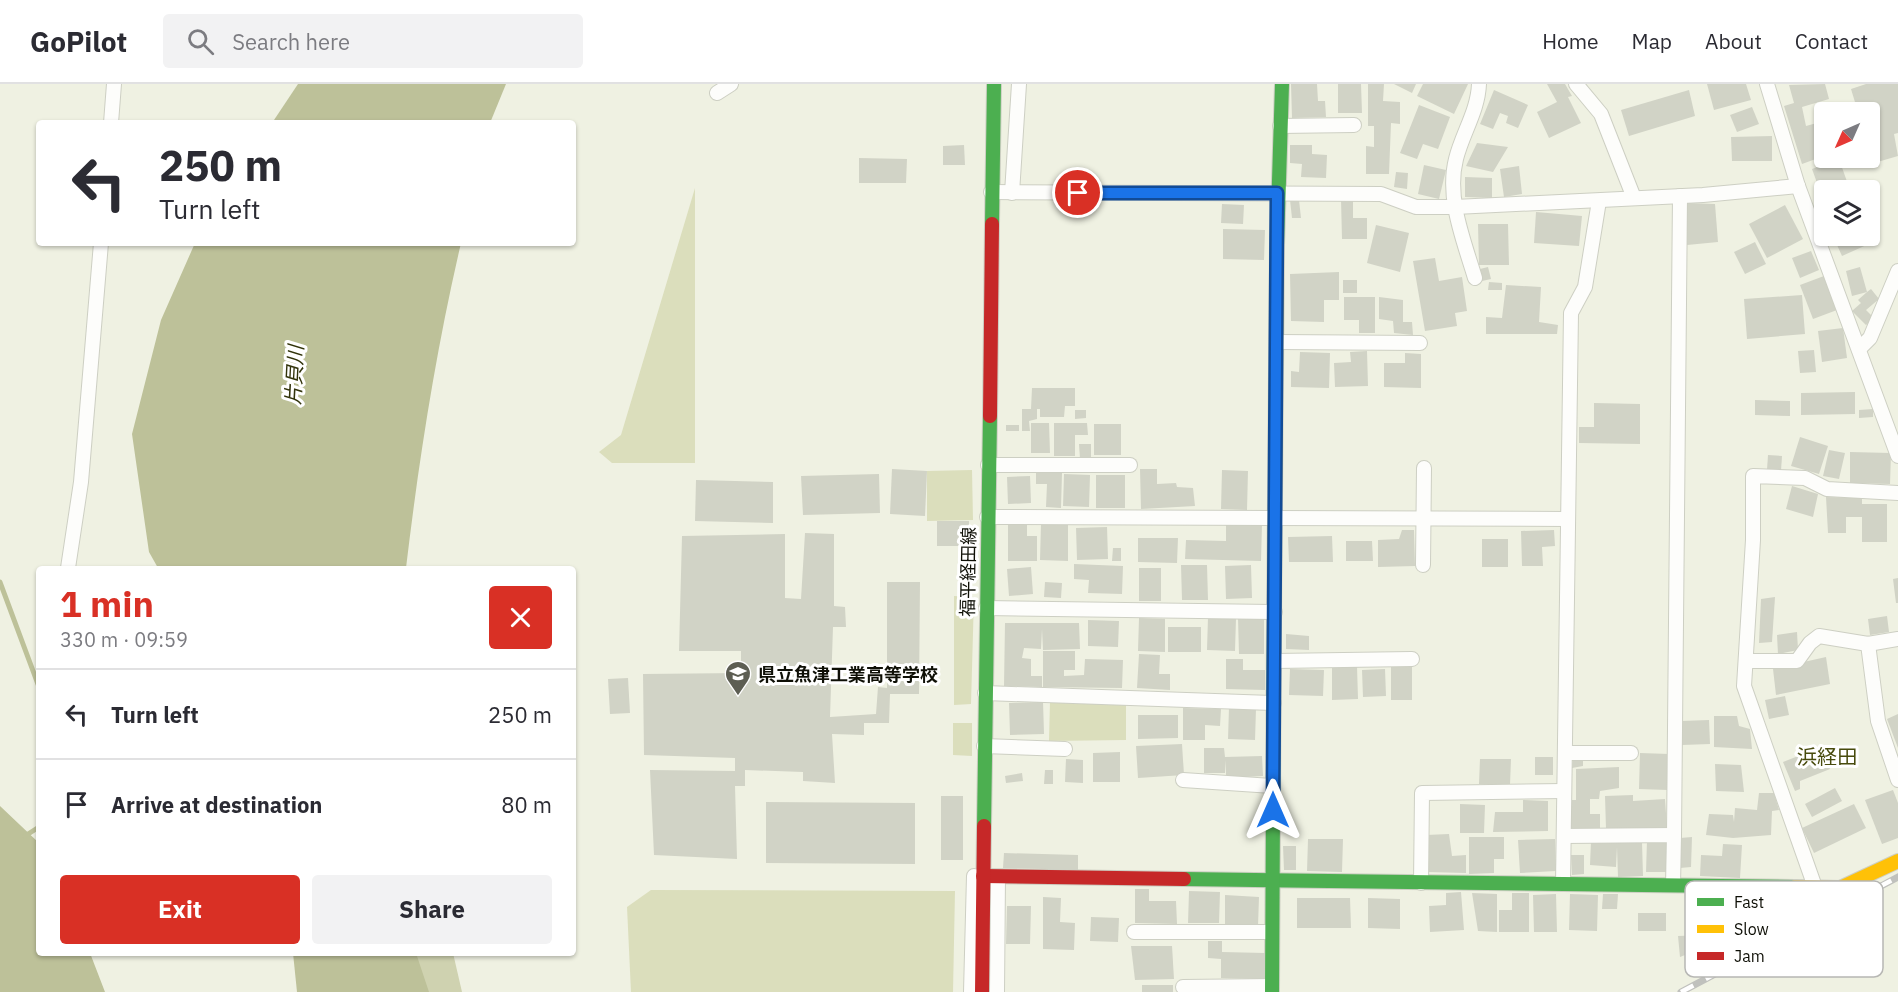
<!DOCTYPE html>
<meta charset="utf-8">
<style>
:root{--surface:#fff;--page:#f2f2f3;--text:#2b2b33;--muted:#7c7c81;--line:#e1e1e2;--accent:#d93025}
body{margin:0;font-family:"IBM Plex Sans","Noto Sans JP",sans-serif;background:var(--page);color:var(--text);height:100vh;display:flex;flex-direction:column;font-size:22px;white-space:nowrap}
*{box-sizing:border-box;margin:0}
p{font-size:20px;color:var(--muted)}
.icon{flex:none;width:33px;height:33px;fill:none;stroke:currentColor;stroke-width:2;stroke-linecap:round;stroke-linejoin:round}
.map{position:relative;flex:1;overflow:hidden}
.panel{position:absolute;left:36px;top:482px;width:540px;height:390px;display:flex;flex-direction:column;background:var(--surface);border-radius:6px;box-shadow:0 2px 4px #0004}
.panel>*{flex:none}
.top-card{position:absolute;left:36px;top:36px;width:540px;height:126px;border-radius:6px;box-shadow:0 2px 4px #0004;background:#fff;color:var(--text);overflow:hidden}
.needle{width:39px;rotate:225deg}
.buttons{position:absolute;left:1814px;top:18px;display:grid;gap:12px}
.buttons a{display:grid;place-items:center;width:66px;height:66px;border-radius:6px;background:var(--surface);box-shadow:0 2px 4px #0004;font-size:30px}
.pin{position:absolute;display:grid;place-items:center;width:51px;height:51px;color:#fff;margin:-26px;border:3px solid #fff;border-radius:50%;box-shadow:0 2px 6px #0007}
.me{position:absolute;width:66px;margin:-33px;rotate:0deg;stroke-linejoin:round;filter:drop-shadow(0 0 4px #0008)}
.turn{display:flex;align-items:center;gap:21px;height:126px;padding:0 24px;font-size:27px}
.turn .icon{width:78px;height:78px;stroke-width:2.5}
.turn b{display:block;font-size:42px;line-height:51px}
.round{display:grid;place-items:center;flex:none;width:63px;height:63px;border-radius:6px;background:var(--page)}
.summary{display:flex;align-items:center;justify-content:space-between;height:102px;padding:0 24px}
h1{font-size:36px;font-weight:700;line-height:45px;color:var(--accent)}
.primary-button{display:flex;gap:12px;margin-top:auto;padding:12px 24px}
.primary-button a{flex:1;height:69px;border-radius:6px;background:var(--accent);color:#fff;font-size:24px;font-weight:700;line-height:69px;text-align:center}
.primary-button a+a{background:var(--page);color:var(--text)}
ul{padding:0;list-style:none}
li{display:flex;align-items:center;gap:18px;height:90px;padding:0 24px;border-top:2px solid var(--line)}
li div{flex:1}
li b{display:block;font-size:22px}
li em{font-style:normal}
header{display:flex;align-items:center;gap:36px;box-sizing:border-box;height:84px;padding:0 30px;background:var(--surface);border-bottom:2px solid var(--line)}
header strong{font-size:28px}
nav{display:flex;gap:33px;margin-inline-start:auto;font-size:21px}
.search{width:420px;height:54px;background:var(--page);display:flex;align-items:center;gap:15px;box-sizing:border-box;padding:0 21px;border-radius:6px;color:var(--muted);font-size:22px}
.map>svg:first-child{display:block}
.green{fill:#dbdebc}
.forest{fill:#cfd2b0}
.water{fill:#bdc199}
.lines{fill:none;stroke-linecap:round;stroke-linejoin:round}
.stream{stroke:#bdc199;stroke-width:5}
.building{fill:#d1d3c6}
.street-casing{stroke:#cdcfc3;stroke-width:16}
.fast-casing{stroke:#cdcfc3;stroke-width:16}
.slow-casing{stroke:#cdcfc3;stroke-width:16}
.jam-casing{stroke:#cdcfc3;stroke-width:16}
.street{stroke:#fdfdfb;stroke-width:14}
.fast{stroke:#4caf50;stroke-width:14}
.slow{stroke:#ffc107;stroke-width:14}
.jam{stroke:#c62828;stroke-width:14}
.rail-casing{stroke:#c0c1bd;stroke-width:7}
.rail{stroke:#fff;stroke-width:4.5;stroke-dasharray:14;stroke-linecap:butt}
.route-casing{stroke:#114b97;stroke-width:15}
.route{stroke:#1a73e8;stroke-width:10}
.labels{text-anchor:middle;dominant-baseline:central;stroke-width:6;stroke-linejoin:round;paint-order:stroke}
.street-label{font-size:18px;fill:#0e0f06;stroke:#fff}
.poi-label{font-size:18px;font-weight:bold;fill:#0e0f06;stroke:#fff;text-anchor:start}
.water-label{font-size:20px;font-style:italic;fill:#31330a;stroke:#fff}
.neighbourhood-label{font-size:20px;fill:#484b0d;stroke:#fff}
.key{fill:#fff;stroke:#b7b7b4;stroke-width:1.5}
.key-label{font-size:16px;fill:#0e0f06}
</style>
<header>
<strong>GoPilot</strong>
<div class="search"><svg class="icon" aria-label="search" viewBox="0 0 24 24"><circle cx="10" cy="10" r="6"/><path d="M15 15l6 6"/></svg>Search here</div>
<nav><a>Home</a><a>Map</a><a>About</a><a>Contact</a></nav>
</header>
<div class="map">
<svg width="1898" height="908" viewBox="0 0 1898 908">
<rect width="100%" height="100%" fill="#eff1e2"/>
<!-- green -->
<g class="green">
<polygon points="695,104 695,379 612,379 599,368 621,351"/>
<polygon points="972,386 973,436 927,437 927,387"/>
<polygon points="954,512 974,513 971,620 954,621"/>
<polygon points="1050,618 1126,618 1126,656 1049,657"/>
<polygon points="953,639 972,639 972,672 953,671"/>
<polygon points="651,806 955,807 953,908 631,908 627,823"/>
</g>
<!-- forest -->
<polygon class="forest" points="319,869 453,869 462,908 346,908"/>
<!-- water -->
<g class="water">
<polygon points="298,0 506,0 490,39 272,39"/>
<path d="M195,159h266c-25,107 -42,216 -55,325h-248l-9,-16 -17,-118 29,-114z"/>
<polygon points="0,722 39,759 39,868 90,869 105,908 0,908"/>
<polygon points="293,869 416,869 429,908 297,908"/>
</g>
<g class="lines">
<!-- stream -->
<g class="stream">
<polyline points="0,498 39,603"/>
<polyline points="25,752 39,743"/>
</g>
</g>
<!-- building -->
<g class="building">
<polygon points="1291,0 1317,0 1318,17 1325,17 1326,33 1292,34"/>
<polygon points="1338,0 1361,0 1362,29 1338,29"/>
<polygon points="1368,0 1384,0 1383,17 1400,18 1400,40 1391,39 1389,90 1366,90 1366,62 1374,63 1374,42 1368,42"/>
<polygon points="1394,0 1416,0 1412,9"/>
<polygon points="1423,0 1468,0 1454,30 1417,12"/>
<polygon points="1547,0 1565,0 1572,12 1568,13 1581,39 1549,54 1537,28 1557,18"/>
<polygon points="1707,0 1746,0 1751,16 1714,26"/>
<polygon points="1825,0 1829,15 1802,23 1806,42 1824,37 1824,72 1802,80 1784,22 1794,19 1789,1"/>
<polygon points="1866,0 1898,0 1898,49 1894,50 1898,72 1874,79 1869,63 1869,28 1858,28 1851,5"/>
<polygon points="1494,6 1528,21 1518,44 1506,39 1508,32 1500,29 1493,45 1480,40"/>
<polygon points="1689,6 1695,32 1629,52 1621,26"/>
<polygon points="1419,21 1450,33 1438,65 1423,60 1417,75 1400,69"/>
<polygon points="1752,23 1759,40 1737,48 1730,31"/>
<polygon points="1772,52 1772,77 1732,77 1731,53"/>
<polygon points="1477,59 1508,63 1493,88 1466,82"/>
<polygon points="964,61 965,81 943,81 943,62"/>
<polygon points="1290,61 1312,61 1312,70 1327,71 1326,94 1301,93 1302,80 1290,79"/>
<polygon points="859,74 907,75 906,99 859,99"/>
<polygon points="1839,75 1850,106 1824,106 1824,118 1812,85"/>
<polygon points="1424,81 1446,86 1439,115 1418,110"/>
<polygon points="1519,82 1522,110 1504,113 1500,85"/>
<polygon points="1396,88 1408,89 1407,105 1394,103"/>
<polygon points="1465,93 1492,94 1492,114 1465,113"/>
<polygon points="1341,115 1353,115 1353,134 1367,134 1367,155 1342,155"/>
<polygon points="1290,116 1299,116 1301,134 1292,134"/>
<polygon points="1686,119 1715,120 1718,158 1687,161"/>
<polygon points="1222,120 1244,121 1243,140 1221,139"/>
<polygon points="1785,121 1803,155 1767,174 1749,140"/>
<polygon points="1536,128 1582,132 1579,162 1534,159"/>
<polygon points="1478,140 1508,140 1509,181 1479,181"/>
<polygon points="1376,141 1409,149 1400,188 1367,179"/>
<polygon points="1223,145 1265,146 1264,176 1223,175"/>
<polygon points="1833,152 1868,152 1871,159 1842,172"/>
<polygon points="1755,158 1766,180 1745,190 1734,168"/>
<polygon points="1811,167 1819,186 1800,194 1792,174"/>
<polygon points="1435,174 1439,197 1462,193 1467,227 1455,229 1457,242 1425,247 1413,177"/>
<polygon points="1488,183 1491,195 1482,197 1480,185"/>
<polygon points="1860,183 1867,208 1871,205 1879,215 1866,226 1874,234 1866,241 1852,227 1861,219 1858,216 1867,208 1852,212 1846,187"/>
<polygon points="1339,188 1339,216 1324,216 1324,238 1291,237 1290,190"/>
<polygon points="1824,192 1837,226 1813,235 1800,201"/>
<rect x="1343" y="196" width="14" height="13"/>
<polygon points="1489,198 1502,199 1502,206 1488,206"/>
<polygon points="1506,201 1541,203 1539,238 1558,241 1557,250 1486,250 1486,233 1502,234"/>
<polygon points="1802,211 1805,250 1747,255 1744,215"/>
<polygon points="1344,213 1375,213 1375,249 1359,249 1359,236 1344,236"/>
<polygon points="1379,213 1403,216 1403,238 1412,238 1413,251 1394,249 1393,237 1379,235"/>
<polygon points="1843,244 1847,274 1822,278 1818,247"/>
<polygon points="1814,266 1816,288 1800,289 1798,267"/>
<polygon points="1367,267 1368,302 1335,303 1334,279 1351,278 1350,268"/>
<polygon points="1300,268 1330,269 1329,304 1291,303 1291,287 1299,288"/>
<polygon points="1405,269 1421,270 1421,304 1384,303 1384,279 1405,279"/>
<polygon points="1032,304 1075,304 1075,322 1065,322 1064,333 1040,333 1040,325 1037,325 1037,335 1029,337 1030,347 1022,347 1022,325 1031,325"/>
<polygon points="1855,308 1855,330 1801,331 1801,309"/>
<polygon points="1755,316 1790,317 1790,332 1755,331"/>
<polygon points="1594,319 1640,320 1640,360 1579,359 1579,343 1594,343"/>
<polygon points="1873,325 1873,333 1859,334 1859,326"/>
<polygon points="1075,326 1086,326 1086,334 1075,335"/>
<polygon points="1031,339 1049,339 1050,369 1031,369"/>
<polygon points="1054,339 1087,339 1088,351 1075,351 1075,372 1054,372"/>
<rect x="1094" y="340" width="27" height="31"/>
<rect x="1006" y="341" width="13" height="6"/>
<polygon points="1800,353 1828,362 1819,390 1791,382"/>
<polygon points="1079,360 1091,360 1091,375 1080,375"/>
<polygon points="1829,366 1845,369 1839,395 1823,392"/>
<polygon points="1850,368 1891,369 1890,400 1850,399"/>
<polygon points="1768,371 1782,372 1781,387 1767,386"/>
<polygon points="892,385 927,387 925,432 890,430"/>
<polygon points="1140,385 1157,385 1157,400 1176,399 1177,403 1193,404 1195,422 1141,425"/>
<polygon points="1222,386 1248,387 1247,426 1221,425"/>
<polygon points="1036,388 1062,389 1061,424 1046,423 1047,400 1036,400"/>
<polygon points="879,390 880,429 803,431 801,392"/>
<polygon points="1064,390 1090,391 1089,423 1063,422"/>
<rect x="1096" y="391" width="29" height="33"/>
<polygon points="1030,392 1031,419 1008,420 1007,393"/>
<polygon points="696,396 773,398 773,439 695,437"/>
<polygon points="1792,402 1818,410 1813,433 1786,425"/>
<polygon points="1826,413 1862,414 1862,420 1887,420 1887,458 1862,458 1862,433 1846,433 1846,449 1828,449"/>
<rect x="937" y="437" width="32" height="25"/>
<polygon points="1226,439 1262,440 1261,477 1185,475 1186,456 1226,457"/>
<polygon points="1008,440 1027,440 1027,452 1037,452 1037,477 1008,477"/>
<polygon points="1041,440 1068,441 1068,477 1040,476"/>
<polygon points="1107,443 1108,475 1077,476 1076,444"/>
<polygon points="1402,446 1414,446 1415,482 1378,483 1378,456 1399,455"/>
<polygon points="1554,446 1555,462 1542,463 1543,482 1522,482 1521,447"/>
<polygon points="805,449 834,450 834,522 845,523 846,543 833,543 830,633 876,630 878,603 887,604 887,498 920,498 919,610 890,610 889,639 864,639 864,651 832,650 835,699 803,697 803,688 745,686 745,702 735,702 737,775 654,771 650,686 735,687 735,674 644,671 643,590 741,589 741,567 679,567 682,452 785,450 785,514 801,515"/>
<polygon points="1332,452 1333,478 1289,478 1288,453"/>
<polygon points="1138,454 1178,454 1177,479 1138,478"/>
<rect x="1482" y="455" width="26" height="28"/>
<polygon points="1346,457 1372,457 1373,477 1346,477"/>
<polygon points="1113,464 1121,464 1121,477 1112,477"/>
<polygon points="1074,480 1123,482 1122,510 1088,509 1089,496 1074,495"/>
<polygon points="1181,481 1207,481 1208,516 1182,516"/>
<polygon points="1251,481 1252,514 1226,515 1225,482"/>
<polygon points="1031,483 1033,510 1009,512 1007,485"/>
<rect x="1139" y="484" width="22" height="33"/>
<polygon points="1898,494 1898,519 1896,519 1893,495"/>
<polygon points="1045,498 1062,499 1061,514 1044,513"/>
<polygon points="1775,513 1772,558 1759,559 1761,515"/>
<polygon points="1887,532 1889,548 1870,551 1868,535"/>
<polygon points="1208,533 1236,534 1235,567 1207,566"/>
<polygon points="1139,534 1165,535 1165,568 1138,567"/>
<polygon points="1238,534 1264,534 1264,570 1239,570"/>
<polygon points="1088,536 1119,537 1118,563 1088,562"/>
<polygon points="1005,539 1079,539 1080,565 1043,566 1042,545 1041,565 1024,564 1022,574 1031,575 1031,592 1042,592 1042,603 1004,602"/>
<rect x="1168" y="543" width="33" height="25"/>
<polygon points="1797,548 1798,566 1778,570 1777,551"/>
<polygon points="1286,550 1309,552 1309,566 1286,565"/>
<polygon points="1043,567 1075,567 1075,586 1064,586 1064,592 1084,591 1085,575 1123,576 1122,604 1043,603"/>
<polygon points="1139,570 1160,571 1159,590 1170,590 1170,606 1137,604"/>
<polygon points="1826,573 1830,600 1776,611 1773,585"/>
<polygon points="1226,575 1243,575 1243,586 1265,586 1265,606 1226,605"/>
<polygon points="1412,582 1412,616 1391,616 1391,583"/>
<polygon points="1332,583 1357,583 1358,615 1332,616"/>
<polygon points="1290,585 1324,586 1323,612 1289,611"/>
<polygon points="1385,585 1386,612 1363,613 1362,586"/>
<polygon points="628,594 630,629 610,630 608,595"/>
<polygon points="1785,612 1789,631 1769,635 1765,616"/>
<polygon points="1043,618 1044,650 1010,651 1009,619"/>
<polygon points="1229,623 1256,624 1255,656 1228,655"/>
<polygon points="1183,624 1221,625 1220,642 1205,641 1205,656 1183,656"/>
<polygon points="1898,630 1898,664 1887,635"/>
<polygon points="1138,631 1178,631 1178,654 1138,655"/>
<polygon points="1714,632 1737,632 1739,642 1750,645 1752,665 1714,663"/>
<polygon points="1709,636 1710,660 1682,661 1681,637"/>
<polygon points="1182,660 1184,691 1138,694 1136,662"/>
<polygon points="1821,663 1830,685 1800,697 1800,705 1795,707 1783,678"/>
<polygon points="1204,664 1224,664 1225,673 1262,672 1263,692 1226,694 1226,676 1225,689 1204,689"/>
<polygon points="1120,668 1120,698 1093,698 1093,669"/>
<polygon points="1640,669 1669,670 1668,706 1639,705"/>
<rect x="1535" y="673" width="18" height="18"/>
<polygon points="1583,673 1583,682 1572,684 1573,674"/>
<polygon points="1066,675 1083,676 1083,699 1065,698"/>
<polygon points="1480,675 1511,675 1510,701 1479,700"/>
<polygon points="1715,680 1741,681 1744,708 1716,707"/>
<polygon points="1619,683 1619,704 1600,707 1599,715 1590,715 1590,730 1600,730 1600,745 1571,745 1571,716 1576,716 1576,685"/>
<polygon points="1045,686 1053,686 1053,700 1044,700"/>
<polygon points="1022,689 1023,697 1006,699 1005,692"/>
<polygon points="1835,704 1842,717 1812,733 1805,720"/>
<polygon points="1893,706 1898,719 1898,754 1882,760 1865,716"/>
<polygon points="1759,709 1774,709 1779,726 1772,727 1771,751 1733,754 1706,751 1709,730 1733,731 1734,738 1735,724 1757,726"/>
<polygon points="1633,711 1633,717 1665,715 1667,744 1606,745 1605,712"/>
<rect x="941" y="712" width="22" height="64"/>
<polygon points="1523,716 1548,717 1548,747 1493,748 1495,728 1523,728"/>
<polygon points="766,718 915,719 915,780 766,779"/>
<polygon points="1460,720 1485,721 1484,749 1460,749"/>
<polygon points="1854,720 1866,744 1814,769 1802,744"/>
<polygon points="1449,750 1452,772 1466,771 1466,789 1427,788 1426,751"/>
<polygon points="1469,753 1504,753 1504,775 1494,775 1494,789 1469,790"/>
<polygon points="1692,753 1691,783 1680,784 1680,754"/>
<polygon points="1308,755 1343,755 1342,788 1307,787"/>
<polygon points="1555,755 1556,787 1520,789 1518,756"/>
<polygon points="1668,756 1668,788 1646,788 1647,757"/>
<polygon points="1591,757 1642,758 1643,792 1618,793 1617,763 1616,783 1590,781"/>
<polygon points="1723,760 1742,761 1740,794 1700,792 1701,771 1722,772"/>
<polygon points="1283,762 1296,762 1296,786 1284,786"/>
<polygon points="1004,769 1078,771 1078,786 1003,784"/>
<polygon points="1571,771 1584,771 1584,790 1572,791"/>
<polygon points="1135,805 1149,805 1149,817 1176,817 1177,840 1135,839"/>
<polygon points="1189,807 1220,808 1219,839 1188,839"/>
<polygon points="1461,808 1464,846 1430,848 1429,822 1446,821 1446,809"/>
<polygon points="1472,809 1497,810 1497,848 1478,847"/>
<polygon points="1512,809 1529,809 1529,848 1499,848 1499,826 1512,826"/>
<polygon points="1556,810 1557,848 1534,848 1533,811"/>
<polygon points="1570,810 1598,811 1597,847 1569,846"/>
<polygon points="1603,810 1618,810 1617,825 1602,825"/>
<polygon points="1225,811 1259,813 1258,842 1225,840"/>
<polygon points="1043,813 1061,814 1060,838 1075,839 1074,866 1043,865"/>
<polygon points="1297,814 1350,814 1351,844 1297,844"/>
<polygon points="1368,814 1400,815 1400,845 1368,844"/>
<polygon points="1007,822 1031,822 1030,860 1006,860"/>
<rect x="1638" y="829" width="28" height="18"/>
<polygon points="1091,833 1119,834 1118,858 1090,857"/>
<polygon points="1705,851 1705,863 1680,873 1678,852"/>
<polygon points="1208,857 1222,857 1222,868 1265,869 1264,895 1221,894 1221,875 1208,874"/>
<polygon points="1131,862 1172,862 1174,895 1135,896"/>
<rect x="1142" y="901" width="31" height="7"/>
</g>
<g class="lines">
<defs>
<g id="street">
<polyline points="1576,0 1601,30 1634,114"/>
<polyline points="1767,0 1798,102 1898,372"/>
<polyline points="717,9 731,0"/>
<polyline points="111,39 114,0"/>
<polyline points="1280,42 1354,41"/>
<polyline points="991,108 1381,110 1416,123 1455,123 1703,111 1798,102"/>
<polyline points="1012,109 1019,0"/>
<path d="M1475,194c-11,-37 -29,-80 -19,-119 6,-25 22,-48 23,-75"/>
<polyline points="1277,258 1420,259"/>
<polyline points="1859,265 1870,254 1898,187"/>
<polyline points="988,381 1130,381"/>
<polyline points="987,433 1568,435"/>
<polyline points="1423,481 1424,384"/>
<polyline points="68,484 81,398 101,159"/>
<polyline points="986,524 1275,528"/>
<polyline points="1868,560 1878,637 1898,696"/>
<polyline points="1275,577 1412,575"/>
<polyline points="1746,577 1797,577 1810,559 1819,552 1868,560 1898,555"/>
<polyline points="985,609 1274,619"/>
<polyline points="984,662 1065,665"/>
<polyline points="1565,669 1631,669"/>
<polyline points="1183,696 1273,702"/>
<polyline points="1674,751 1680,112"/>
<polyline points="1564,752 1674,751 1673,801"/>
<polyline points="1421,799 1422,709 1564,707"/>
<polyline points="1563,800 1571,229 1585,203 1599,117"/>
<polyline points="1815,803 1744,602 1753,456 1753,392 1805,394 1827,405 1898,409"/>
<polyline points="1134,848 1272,848"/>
<polyline points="1183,903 1272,902"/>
<polyline points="971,908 974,792"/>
<polyline points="997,908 998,793"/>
</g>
<g id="fast">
<polyline points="992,140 994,0"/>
<polyline points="1277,161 1282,0"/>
<polyline points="984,742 990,332"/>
<polyline points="1184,795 1795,803"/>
<polyline points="1272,908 1274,539"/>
</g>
<g id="slow">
<polyline points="1274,539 1277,161"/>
<polyline points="1795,803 1840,804 1898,777"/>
</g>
<g id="jam">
<polyline points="990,332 992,140"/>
<polyline points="983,792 1184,795"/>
<polyline points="982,908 984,742"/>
</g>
</defs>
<!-- street casing -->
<use href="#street" class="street-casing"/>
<!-- fast casing -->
<use href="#fast" class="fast-casing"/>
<!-- slow casing -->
<use href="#slow" class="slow-casing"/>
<!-- jam casing -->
<use href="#jam" class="jam-casing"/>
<!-- street -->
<use href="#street" class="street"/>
<!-- fast -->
<use href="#fast" class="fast"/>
<!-- slow -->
<use href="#slow" class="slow"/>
<!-- jam -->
<use href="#jam" class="jam"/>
<defs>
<polyline id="rail" points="1681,908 1898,793"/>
</defs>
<!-- rail casing -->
<use href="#rail" class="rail-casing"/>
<!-- rail -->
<use href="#rail" class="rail"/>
</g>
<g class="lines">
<defs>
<polyline id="route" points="1078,109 1277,109 1273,726"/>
</defs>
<!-- route casing -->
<use href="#route" class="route-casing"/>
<!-- route -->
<use href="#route" class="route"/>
</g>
<!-- icons -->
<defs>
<symbol id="school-pin" viewBox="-11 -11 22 30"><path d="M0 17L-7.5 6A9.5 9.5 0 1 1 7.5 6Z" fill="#5d5e53" stroke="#fff"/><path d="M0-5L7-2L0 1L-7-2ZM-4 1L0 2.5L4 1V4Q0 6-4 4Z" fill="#fff"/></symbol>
</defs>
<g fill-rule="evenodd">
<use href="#school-pin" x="723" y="575" width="30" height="40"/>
</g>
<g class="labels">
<!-- street labels -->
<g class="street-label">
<text transform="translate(968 488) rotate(-89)">福平経田線</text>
</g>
<!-- poi labels -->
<g class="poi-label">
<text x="758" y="590">県立魚津工業高等学校</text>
</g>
<!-- water labels -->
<g class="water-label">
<text transform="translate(294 291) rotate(-87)">片貝川</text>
</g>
<!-- neighbourhood labels -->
<g class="neighbourhood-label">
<text x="1827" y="672">浜経田</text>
</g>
</g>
<!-- legend -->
<rect x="1685" y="797" width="198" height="96" rx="9" class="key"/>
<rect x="1697" y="814" width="27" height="8" fill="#4caf50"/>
<rect x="1697" y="841" width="27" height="8" fill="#ffc107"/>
<rect x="1697" y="868" width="27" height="8" fill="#c62828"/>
<g class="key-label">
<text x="1734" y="824">Fast</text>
<text x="1734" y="851">Slow</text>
<text x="1734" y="878">Jam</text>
</g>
</svg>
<div class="buttons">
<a><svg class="needle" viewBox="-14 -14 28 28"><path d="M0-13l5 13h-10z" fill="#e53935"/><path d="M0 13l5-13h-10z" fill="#7c7c81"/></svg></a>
<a><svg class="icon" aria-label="layers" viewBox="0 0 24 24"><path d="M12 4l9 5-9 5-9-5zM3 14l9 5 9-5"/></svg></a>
</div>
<div class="pin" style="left:1078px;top:109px;background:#d93025"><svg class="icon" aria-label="arrive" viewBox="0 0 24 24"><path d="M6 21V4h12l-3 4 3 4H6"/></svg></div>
<svg class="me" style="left:1273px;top:726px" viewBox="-20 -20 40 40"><path d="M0-17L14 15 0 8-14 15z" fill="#1a73e8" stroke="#fff" stroke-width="4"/></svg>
<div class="top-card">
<div class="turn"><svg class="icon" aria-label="left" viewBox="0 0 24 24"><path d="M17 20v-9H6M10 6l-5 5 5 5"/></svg><div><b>250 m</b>Turn left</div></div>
</div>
<section class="panel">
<div class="summary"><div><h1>1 min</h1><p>330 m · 09:59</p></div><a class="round" style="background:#d93025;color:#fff"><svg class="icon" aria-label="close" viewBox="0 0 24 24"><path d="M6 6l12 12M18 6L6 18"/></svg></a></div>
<ul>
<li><svg class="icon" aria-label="left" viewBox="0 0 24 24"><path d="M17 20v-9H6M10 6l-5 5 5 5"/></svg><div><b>Turn left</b></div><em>250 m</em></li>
<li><svg class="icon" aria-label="arrive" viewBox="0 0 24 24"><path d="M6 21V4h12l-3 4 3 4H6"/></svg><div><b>Arrive at destination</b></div><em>80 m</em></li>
</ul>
<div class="primary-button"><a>Exit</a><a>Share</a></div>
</section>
</div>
